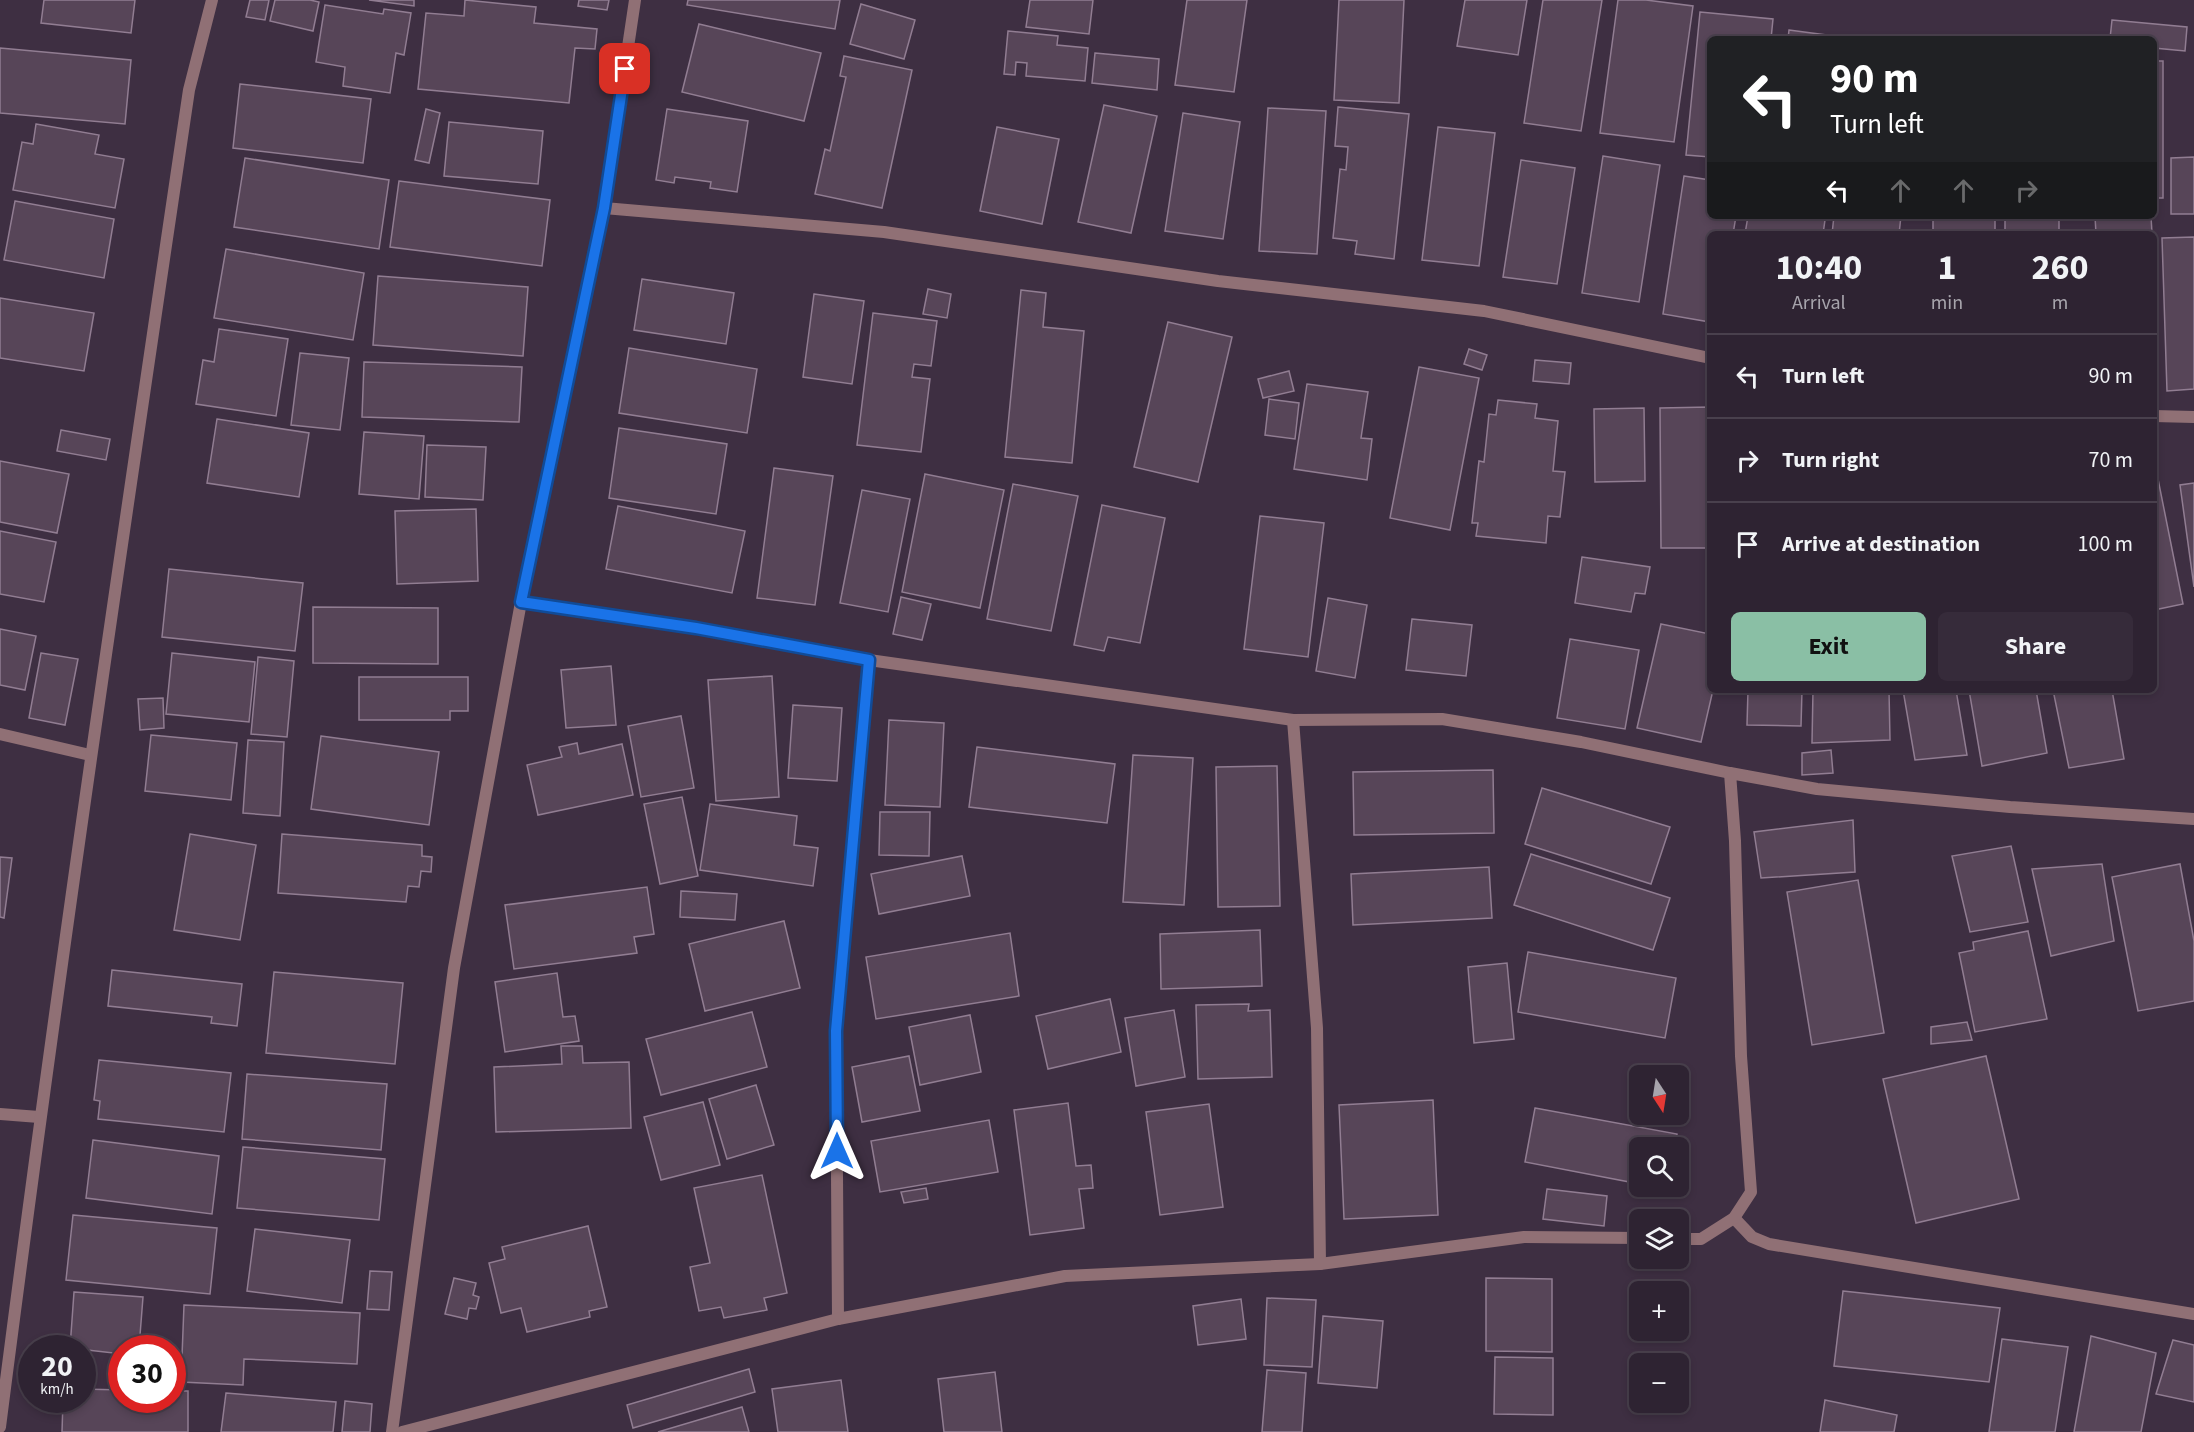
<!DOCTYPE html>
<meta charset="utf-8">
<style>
:root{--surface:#2e2332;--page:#362b3a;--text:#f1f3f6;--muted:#a7a4ac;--line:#49404d;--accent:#8abfa5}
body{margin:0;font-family:"Source Sans 3",sans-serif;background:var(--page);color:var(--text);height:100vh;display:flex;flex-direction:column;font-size:22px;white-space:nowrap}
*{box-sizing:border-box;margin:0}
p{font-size:20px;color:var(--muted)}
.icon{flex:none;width:33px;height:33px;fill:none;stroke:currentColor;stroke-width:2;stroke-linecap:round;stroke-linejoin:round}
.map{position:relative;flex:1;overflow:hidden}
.panel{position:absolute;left:1707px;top:231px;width:450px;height:462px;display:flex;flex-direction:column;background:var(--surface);border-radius:9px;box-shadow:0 3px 9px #0003,0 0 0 2px var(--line)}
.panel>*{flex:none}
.hud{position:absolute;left:1707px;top:36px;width:450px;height:183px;border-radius:9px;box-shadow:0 3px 9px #0003,0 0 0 2px var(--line);background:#202124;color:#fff;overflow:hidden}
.needle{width:39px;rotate:168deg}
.buttons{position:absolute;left:1629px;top:1065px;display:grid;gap:12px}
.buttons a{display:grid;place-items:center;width:60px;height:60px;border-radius:9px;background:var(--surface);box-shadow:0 3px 9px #0003,0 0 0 2px var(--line);font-size:30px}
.speed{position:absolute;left:18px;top:1335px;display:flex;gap:12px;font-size:30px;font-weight:700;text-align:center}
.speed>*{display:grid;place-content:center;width:78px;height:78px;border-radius:50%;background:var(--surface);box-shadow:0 3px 9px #0003,0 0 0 2px var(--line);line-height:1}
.speed small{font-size:15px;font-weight:400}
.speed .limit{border:9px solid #d22;background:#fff;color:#111}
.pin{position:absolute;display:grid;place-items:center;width:51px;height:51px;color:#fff;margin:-26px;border-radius:12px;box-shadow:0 3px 9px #0006}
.me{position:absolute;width:66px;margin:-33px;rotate:0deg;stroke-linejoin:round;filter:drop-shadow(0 0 4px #0008)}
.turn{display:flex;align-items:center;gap:21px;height:126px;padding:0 24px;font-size:27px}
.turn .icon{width:78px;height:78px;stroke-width:2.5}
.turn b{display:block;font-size:42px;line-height:51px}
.lanes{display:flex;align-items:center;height:57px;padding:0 24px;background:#0003;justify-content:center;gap:30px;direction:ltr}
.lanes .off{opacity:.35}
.eta{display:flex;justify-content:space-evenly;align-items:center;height:102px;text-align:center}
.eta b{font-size:36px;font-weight:700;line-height:42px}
.primary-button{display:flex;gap:12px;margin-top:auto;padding:12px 24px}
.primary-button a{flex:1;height:69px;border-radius:9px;background:var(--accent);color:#111;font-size:24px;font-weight:700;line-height:69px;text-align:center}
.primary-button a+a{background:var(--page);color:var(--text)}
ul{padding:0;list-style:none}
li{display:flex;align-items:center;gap:18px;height:84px;padding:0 24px;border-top:2px solid var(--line)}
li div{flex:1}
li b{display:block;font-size:22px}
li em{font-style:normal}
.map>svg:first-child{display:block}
.building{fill:#574558;stroke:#917d92;stroke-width:1.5}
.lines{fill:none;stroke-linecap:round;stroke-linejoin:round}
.street{stroke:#907075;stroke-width:12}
.route-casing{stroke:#114b97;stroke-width:15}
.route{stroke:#1a73e8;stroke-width:10}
</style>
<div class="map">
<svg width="2194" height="1432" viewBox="0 0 2194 1432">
<rect width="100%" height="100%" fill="#3e2f42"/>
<!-- building -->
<g class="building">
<polygon points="44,0 135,0 131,33 41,23"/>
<polygon points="250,0 269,0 265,20 246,17"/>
<polygon points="275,0 310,0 319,2 313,31 270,21"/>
<polygon points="369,0 414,0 414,6"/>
<polygon points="465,0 536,7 534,23 597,29 595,49 575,48 569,103 418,89 426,13 464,16"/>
<polygon points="579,0 609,0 607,10 578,6"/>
<polygon points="688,0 840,0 835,29 687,5"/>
<polygon points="1030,0 1093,0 1089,34 1026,27"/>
<polygon points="1187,0 1247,0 1234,92 1175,85"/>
<polygon points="1339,0 1404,0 1399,103 1334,100"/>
<polygon points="1465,0 1527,0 1518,55 1457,46"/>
<polygon points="1543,0 1602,0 1581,131 1524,123"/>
<polygon points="1618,0 1646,0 1693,6 1674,142 1600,133"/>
<polygon points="861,4 915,20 904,59 850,44"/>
<polygon points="325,5 383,14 384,9 411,13 404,55 396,53 390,93 343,86 345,67 316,62"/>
<polygon points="1700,12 1773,19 1771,39 1710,39 1710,157 1686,155"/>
<polygon points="2112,20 2187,27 2185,51 2154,48 2154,39 2110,39"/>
<polygon points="699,24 821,53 804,121 682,92"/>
<polygon points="1789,30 1849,38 1849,39 1788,39"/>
<polygon points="1008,31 1058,36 1057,45 1088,48 1085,81 1026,76 1027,63 1016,62 1015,75 1004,74"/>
<polygon points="0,48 131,60 125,124 0,113"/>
<polygon points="1095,53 1159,59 1157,90 1092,83"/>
<polygon points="844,56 912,70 882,208 815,194 825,149 830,151 846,77 840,76"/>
<rect x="2154" y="61" width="9" height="137"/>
<polygon points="240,84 371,99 363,163 233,148"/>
<polygon points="1104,105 1157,116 1131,233 1078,222"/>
<polygon points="1338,107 1409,114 1394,259 1355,254 1357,241 1333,238 1340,169 1346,170 1348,147 1335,146"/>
<polygon points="1268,108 1326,111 1317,254 1259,251"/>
<polygon points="426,109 440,113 429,163 415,160"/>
<polygon points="667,109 748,121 737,192 710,188 711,182 675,177 674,183 656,180"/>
<polygon points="1183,113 1240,122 1223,239 1165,231"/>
<polygon points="449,122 543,131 538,184 444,176"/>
<polygon points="36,124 99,135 95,154 124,159 115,208 13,190 22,142 33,144"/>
<polygon points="997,127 1059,139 1042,224 980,211"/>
<polygon points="1438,127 1495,133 1479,266 1422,260"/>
<polygon points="1603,156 1660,165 1639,302 1582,293"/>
<polygon points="2194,157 2194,214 2171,214 2171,158"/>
<polygon points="245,158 389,180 379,249 234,227"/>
<polygon points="1521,160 1575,168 1557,284 1503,277"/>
<polygon points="1684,176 1710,180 1710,216 1736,216 1733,234 1710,234 1710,322 1663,314"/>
<polygon points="399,181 550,200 542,266 390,247"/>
<polygon points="15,201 114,219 104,278 4,260"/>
<polygon points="1748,216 1817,216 1817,219 1825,220 1823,234 1745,234"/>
<polygon points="1834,216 1901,216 1899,234 1832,234"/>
<rect x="1933" y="216" width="62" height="18"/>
<polygon points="2095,216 2151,216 2152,234 2096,234"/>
<polygon points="2059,217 2059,234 2005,234 2005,220"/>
<polygon points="2194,237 2194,389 2167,391 2162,238"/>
<polygon points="226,249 364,273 353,340 214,318"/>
<polygon points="378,276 528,287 523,356 373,345"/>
<polygon points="642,279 734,293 726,344 634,330"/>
<polygon points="928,289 951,294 947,318 923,314"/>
<polygon points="1021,290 1046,293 1043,327 1084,331 1072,463 1005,457"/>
<polygon points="814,294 864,301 852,384 803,377"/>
<polygon points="0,298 94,313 84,371 0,358"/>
<polygon points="873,313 937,321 931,366 914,364 912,377 930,379 921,452 857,445"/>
<polygon points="1168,322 1232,337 1198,482 1134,467"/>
<polygon points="219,329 288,339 276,416 196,404 203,360 214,362"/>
<polygon points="629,348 757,369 747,433 619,413"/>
<polygon points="1469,349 1487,355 1482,370 1464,364"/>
<polygon points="300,353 349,358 340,430 291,425"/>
<polygon points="1535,360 1571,363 1569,384 1533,381"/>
<polygon points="364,362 522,367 519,422 362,417"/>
<polygon points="1419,367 1479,378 1450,530 1390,518"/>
<polygon points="1289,371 1294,391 1263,398 1258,379"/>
<polygon points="1307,384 1368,392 1361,438 1372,439 1367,480 1294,469"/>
<polygon points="1269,399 1299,403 1295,439 1265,435"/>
<polygon points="1498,400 1537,404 1535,418 1558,421 1553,471 1565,472 1560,517 1548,516 1546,543 1476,536 1478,523 1472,523 1479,461 1484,462 1489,414 1496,415"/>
<polygon points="1710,407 1710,548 1661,548 1660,408"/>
<polygon points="1644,408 1645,481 1595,482 1594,409"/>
<polygon points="217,419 309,433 299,497 207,483"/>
<polygon points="619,428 727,444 716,514 609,498"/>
<polygon points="61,430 110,439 106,460 57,451"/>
<polygon points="364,432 424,436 419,499 359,494"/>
<polygon points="427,445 486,447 483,500 425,497"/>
<polygon points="0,461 69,474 57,533 0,522"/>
<polygon points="774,468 833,476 815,605 757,598"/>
<polygon points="925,474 1004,490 980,608 902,592"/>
<polygon points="2157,474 2183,604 2154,610 2154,475"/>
<polygon points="2194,483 2194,587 2180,485"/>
<polygon points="1013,484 1078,496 1051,631 987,619"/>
<polygon points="862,490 910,499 888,612 840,603"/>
<polygon points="1102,505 1165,518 1140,643 1108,637 1104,651 1074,645"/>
<polygon points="618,506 745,531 732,593 606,569"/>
<polygon points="476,509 478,581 397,584 395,511"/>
<polygon points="1260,516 1324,523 1308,657 1244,649"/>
<polygon points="0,531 56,542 44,602 0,594"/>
<polygon points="1582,557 1650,567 1645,594 1635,593 1631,612 1575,603"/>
<polygon points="169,569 303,583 295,651 162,637"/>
<polygon points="901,597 931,604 922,640 893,634"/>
<polygon points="1328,598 1367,605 1355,678 1316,671"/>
<polygon points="313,607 438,608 438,664 313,663"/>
<polygon points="1412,619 1472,625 1466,676 1406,670"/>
<polygon points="1661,624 1710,634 1710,690 1713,690 1701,742 1637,728"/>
<polygon points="0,629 36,636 25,690 0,685"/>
<polygon points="1570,639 1639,650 1625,729 1557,718"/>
<polygon points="41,653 78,659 65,725 29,718"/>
<polygon points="172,653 255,662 249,722 166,714"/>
<polygon points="258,657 294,661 287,737 251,734"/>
<polygon points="611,666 616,725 566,728 561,670"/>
<polygon points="772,676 779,797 716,801 708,680"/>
<polygon points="359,677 468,677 468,711 450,711 450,720 359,720"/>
<polygon points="1748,690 1802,690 1801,726 1747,725"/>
<polygon points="1813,690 1889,690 1890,740 1812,743"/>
<polygon points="1903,690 1956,690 1967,755 1915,760"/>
<polygon points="1969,690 2036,690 2047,753 1982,766"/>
<polygon points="2053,690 2112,690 2124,759 2069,768"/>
<polygon points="163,698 164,728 140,730 138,699"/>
<polygon points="793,705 842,708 837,781 788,778"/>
<polygon points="681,716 694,788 641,797 628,726"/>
<polygon points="889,720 944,723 940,807 885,805"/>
<polygon points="151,735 237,743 231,800 145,791"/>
<polygon points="321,736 439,752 429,825 311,809"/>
<polygon points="248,740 284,742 280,816 243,813"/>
<polygon points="577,743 579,754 622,744 633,795 538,815 527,765 562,757 559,747"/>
<polygon points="977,747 1115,764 1107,823 969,807"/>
<polygon points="1831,750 1833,773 1802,775 1802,753"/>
<polygon points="1133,755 1193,758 1184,905 1123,902"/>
<polygon points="1277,766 1280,906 1218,907 1216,767"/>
<polygon points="1493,770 1494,833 1354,835 1353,772"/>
<polygon points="1542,788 1670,827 1651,884 1525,844"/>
<polygon points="682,797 698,876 660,884 644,804"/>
<polygon points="710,804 797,816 794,845 818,848 813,886 700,870"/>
<polygon points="880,812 930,812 929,856 879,855"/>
<polygon points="1853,820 1855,872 1761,878 1754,832"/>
<polygon points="190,834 256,845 240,940 174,930"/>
<polygon points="282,834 422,845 422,856 432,857 431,872 421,871 419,887 408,886 406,902 278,893"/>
<polygon points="2011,846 2028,922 1970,932 1952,856"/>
<polygon points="1531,854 1670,898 1653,950 1514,905"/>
<polygon points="962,856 970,896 879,914 871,874"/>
<polygon points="0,857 12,858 4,918 0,917"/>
<polygon points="2102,864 2114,941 2051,956 2032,869"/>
<polygon points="2180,864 2194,941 2194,1001 2138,1011 2112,877"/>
<polygon points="1489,867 1492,918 1353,925 1351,874"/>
<polygon points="1858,880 1884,1033 1812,1045 1787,892"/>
<polygon points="647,887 654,934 634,937 637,953 514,969 505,905"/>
<polygon points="681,891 737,894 735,920 680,917"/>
<polygon points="784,921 800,988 705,1011 689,944"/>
<polygon points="1260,930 1262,986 1161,989 1160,934"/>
<polygon points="2028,931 2047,1019 1975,1032 1959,953 1974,950 1973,942"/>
<polygon points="1010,933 1019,996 876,1019 866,957"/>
<polygon points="1528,952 1676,978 1665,1038 1518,1012"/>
<polygon points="1507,963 1514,1039 1474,1043 1468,967"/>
<polygon points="112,970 242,984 237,1026 211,1023 212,1017 108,1006"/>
<polygon points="274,972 403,983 395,1064 266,1053"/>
<polygon points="557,973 563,1017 575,1016 579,1041 505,1052 495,982"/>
<polygon points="1110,999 1121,1052 1048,1069 1036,1016"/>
<polygon points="1249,1004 1248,1011 1270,1010 1272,1077 1198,1079 1196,1005"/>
<polygon points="1174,1010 1185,1077 1136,1086 1125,1018"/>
<polygon points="752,1012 767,1067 661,1095 646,1039"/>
<polygon points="970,1015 981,1072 920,1085 909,1027"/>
<polygon points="1967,1022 1972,1040 1931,1044 1931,1027"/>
<polygon points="561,1046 582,1046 583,1063 629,1062 631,1128 496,1132 494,1067 562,1064"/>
<polygon points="909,1056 920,1111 862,1122 852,1067"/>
<polygon points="1986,1056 2019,1199 1916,1223 1883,1079"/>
<polygon points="99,1060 231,1073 224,1132 98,1119 100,1101 94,1100"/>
<polygon points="247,1074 387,1084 381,1150 242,1139"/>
<polygon points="756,1085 774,1145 727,1159 709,1099"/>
<polygon points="1433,1100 1438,1215 1344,1219 1339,1105"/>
<polygon points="703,1102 720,1165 661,1180 644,1117"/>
<polygon points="1068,1103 1076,1166 1091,1165 1093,1188 1079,1189 1084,1228 1030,1235 1014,1110"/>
<polygon points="1209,1104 1223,1207 1160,1215 1146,1112"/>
<polygon points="1535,1108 1677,1134 1675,1148 1640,1148 1640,1184 1525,1162"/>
<polygon points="989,1120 998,1172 880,1192 871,1141"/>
<polygon points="93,1140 219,1156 212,1214 86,1198"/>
<polygon points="243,1147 385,1159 379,1220 237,1208"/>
<polygon points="762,1175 787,1293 764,1298 767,1310 724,1318 721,1307 699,1311 690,1267 710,1263 694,1188"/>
<polygon points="926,1188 928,1199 904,1203 901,1192"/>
<polygon points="1547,1189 1607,1196 1604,1226 1543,1219"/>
<polygon points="73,1215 217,1228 210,1294 66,1280"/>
<polygon points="588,1226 607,1307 589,1311 590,1317 527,1332 521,1308 501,1313 489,1263 505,1259 502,1247"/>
<polygon points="255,1229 350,1240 342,1303 247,1291"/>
<polygon points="370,1271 392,1272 389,1310 367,1309"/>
<polygon points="454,1278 476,1283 473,1295 479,1297 476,1309 469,1308 467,1319 445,1314"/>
<polygon points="1486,1278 1552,1279 1552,1352 1486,1351"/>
<polygon points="1843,1291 2000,1308 1989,1382 1834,1366"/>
<polygon points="74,1292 143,1297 139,1348 122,1348 122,1354 70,1348"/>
<polygon points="1267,1298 1316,1300 1312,1367 1264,1365"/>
<polygon points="1241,1299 1246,1339 1198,1345 1193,1306"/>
<polygon points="184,1305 360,1313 357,1364 244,1359 243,1385 181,1382"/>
<polygon points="1323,1316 1383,1321 1377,1388 1318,1383"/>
<polygon points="2091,1336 2156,1353 2141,1432 2074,1432"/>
<polygon points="2002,1339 2068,1347 2055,1432 1989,1432"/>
<polygon points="2173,1340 2194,1345 2194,1402 2156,1394"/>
<polygon points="1495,1357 1553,1358 1553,1415 1494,1414"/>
<polygon points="749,1369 755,1392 633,1428 627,1405"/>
<polygon points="1267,1370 1306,1373 1302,1432 1262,1432"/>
<polygon points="995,1372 1002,1432 944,1432 938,1379"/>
<polygon points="841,1380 848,1432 778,1432 772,1389"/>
<polygon points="82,1389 122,1390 122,1400 172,1400 172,1391 188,1391 188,1432 62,1432 63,1400 82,1400"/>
<polygon points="226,1393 336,1402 333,1432 221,1432"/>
<polygon points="1825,1400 1897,1415 1894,1432 1820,1432"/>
<polygon points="345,1401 372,1404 370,1432 342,1432"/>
<polygon points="742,1407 749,1432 658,1432"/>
</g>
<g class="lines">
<!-- street -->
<g class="street">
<polyline points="604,208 884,232 1218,281 1484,311 1710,358"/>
<polyline points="2154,416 2194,417"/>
<polyline points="521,602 696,628 869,660 1293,720 1442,719 1581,742 1730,773"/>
<polyline points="1293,720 1317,1028 1320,1264"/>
<polyline points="0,734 90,755"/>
<polyline points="0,1114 39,1117"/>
<polyline points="1734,1218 1752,1237 1769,1244 2194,1314"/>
<polyline points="1678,1239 1701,1239 1734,1218 1751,1192 1741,1056 1735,841 1730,773 1817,789 2010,807 2194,819"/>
<polyline points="838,1319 836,1031 869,660"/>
<path d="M0,1427c57,-447 123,-892 189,-1337l23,-90"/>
<polyline points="392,1432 454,968 521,602 604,208 635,0"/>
<polyline points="402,1432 838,1319 1065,1276 1320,1264 1524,1237 1640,1238"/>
</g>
</g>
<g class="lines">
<defs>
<polyline id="route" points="625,69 604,208 521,602 696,628 869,660 836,1031 837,1151"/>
</defs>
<!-- route casing -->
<use href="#route" class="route-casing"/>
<!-- route -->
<use href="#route" class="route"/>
</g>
</svg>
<div class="buttons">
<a><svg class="needle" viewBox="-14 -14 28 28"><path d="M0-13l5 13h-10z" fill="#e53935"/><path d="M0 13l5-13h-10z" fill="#a7a4ac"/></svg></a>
<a><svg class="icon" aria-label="search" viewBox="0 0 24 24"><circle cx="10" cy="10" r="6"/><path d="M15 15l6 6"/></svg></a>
<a><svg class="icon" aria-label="layers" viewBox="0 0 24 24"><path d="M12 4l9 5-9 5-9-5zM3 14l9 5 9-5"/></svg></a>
<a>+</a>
<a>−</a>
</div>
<div class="speed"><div>20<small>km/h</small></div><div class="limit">30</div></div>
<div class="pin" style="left:625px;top:69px;background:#d93025"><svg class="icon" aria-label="arrive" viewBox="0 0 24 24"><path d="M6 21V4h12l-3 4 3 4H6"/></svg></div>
<svg class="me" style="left:837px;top:1151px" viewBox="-20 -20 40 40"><path d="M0-17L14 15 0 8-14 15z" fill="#1a73e8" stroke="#fff" stroke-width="4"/></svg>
<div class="hud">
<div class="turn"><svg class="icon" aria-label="left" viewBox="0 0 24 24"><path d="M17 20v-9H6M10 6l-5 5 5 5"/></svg><div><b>90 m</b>Turn left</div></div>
<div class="lanes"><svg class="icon" aria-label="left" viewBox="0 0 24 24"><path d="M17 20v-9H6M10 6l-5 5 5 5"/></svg><svg class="icon off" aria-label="ahead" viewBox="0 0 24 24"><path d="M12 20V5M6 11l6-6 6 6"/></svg><svg class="icon off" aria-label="ahead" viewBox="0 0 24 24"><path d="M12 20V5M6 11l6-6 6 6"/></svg><svg class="icon off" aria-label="right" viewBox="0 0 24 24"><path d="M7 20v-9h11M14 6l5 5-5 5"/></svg></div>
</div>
<section class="panel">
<div class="eta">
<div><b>10:40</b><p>Arrival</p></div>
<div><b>1</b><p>min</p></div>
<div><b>260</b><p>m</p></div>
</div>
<ul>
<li><svg class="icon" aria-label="left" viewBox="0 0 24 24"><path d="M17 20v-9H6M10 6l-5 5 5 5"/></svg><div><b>Turn left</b></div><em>90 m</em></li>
<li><svg class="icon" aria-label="right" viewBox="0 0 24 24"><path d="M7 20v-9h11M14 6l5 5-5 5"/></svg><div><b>Turn right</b></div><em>70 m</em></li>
<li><svg class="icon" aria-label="arrive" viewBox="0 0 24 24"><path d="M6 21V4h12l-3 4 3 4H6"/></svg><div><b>Arrive at destination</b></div><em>100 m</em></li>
</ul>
<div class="primary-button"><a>Exit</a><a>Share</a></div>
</section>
</div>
